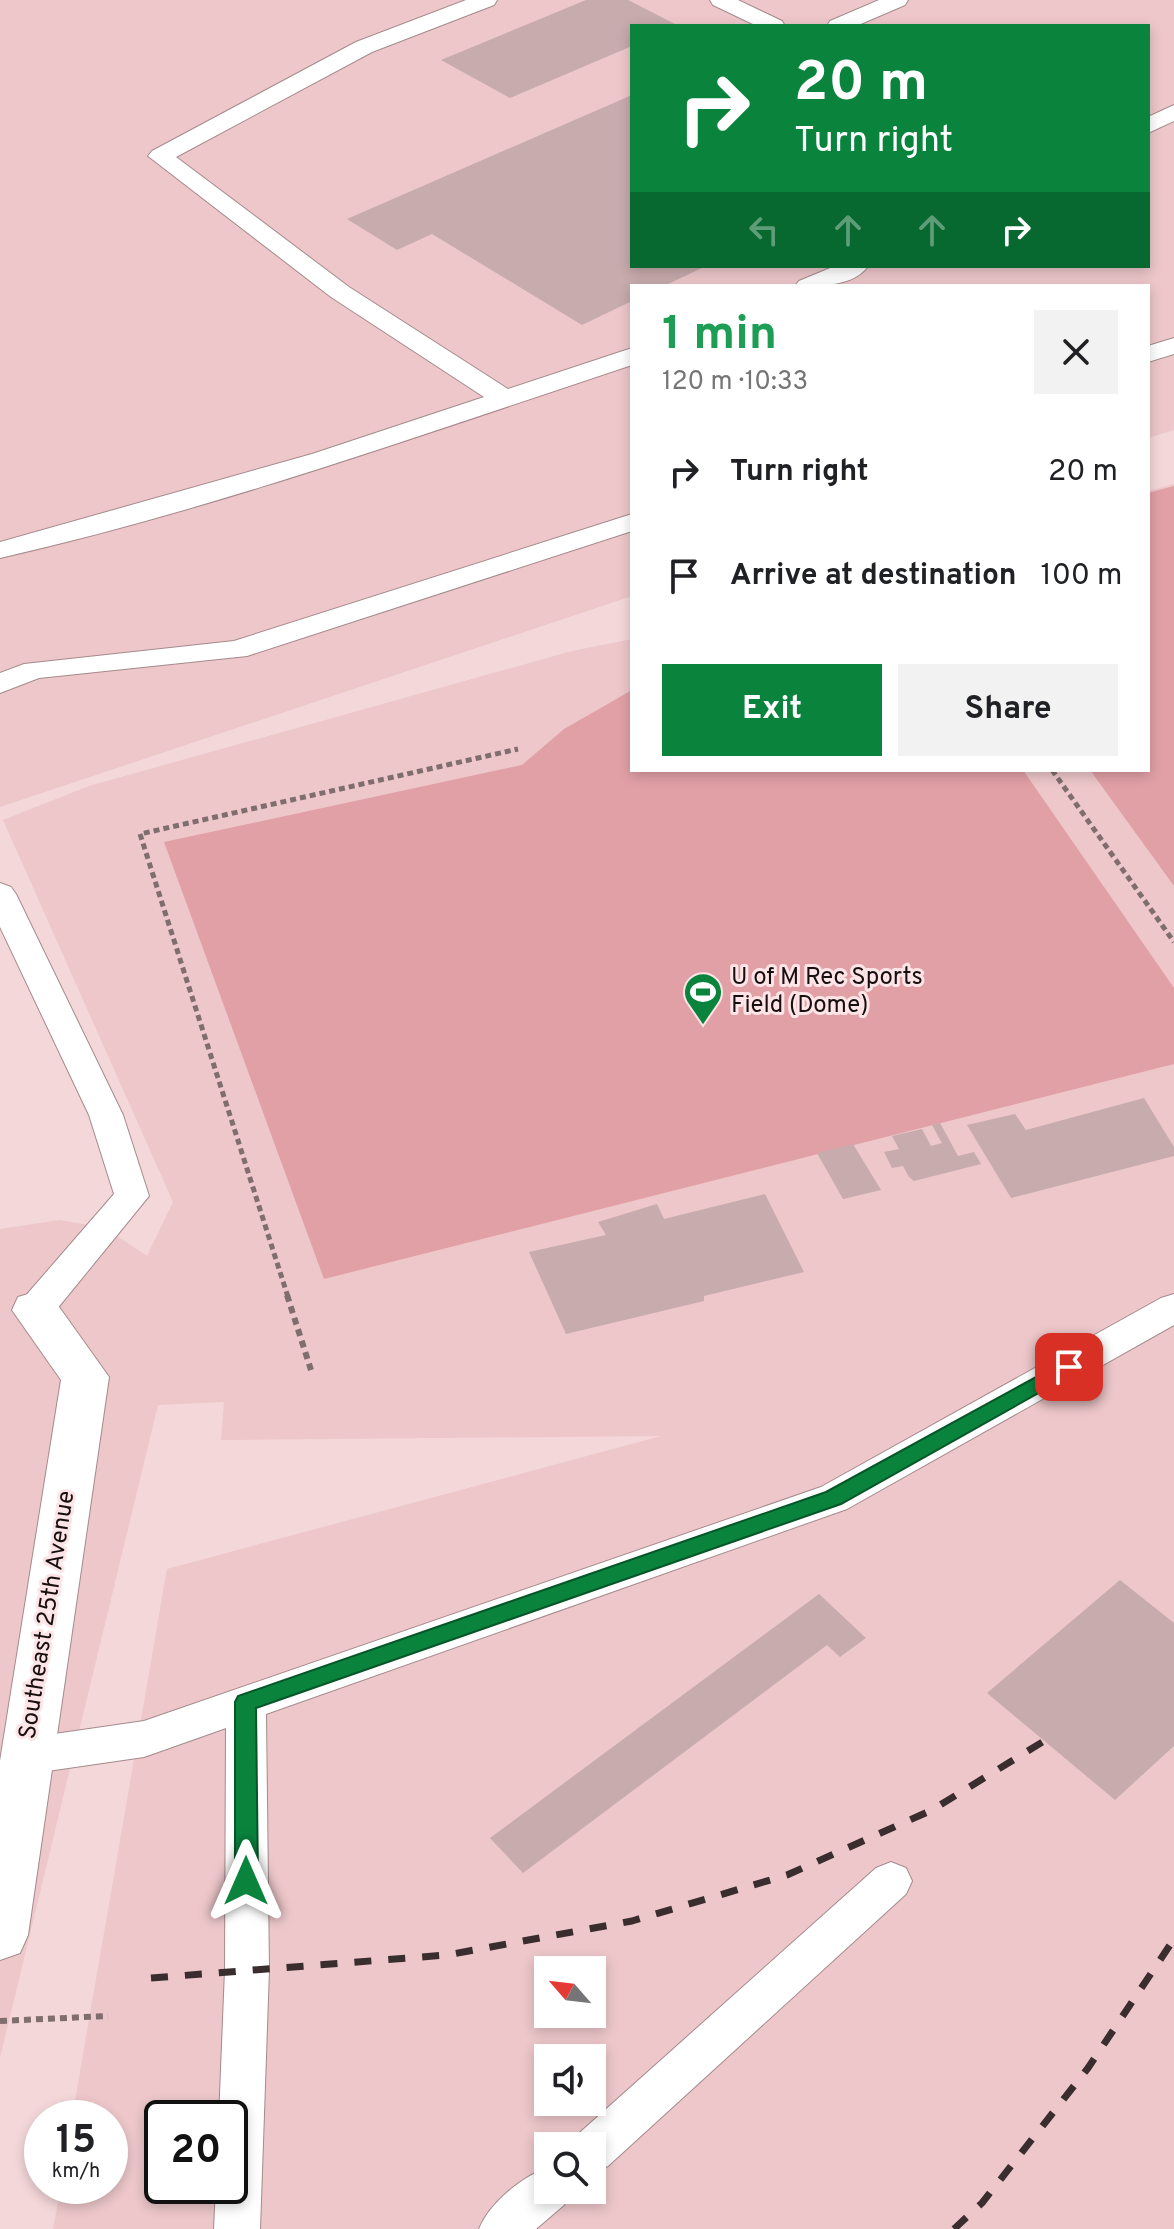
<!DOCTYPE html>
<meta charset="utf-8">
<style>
:root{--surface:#fff;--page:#f2f2f2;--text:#202124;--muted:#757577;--accent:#0a843d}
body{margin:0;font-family:Overpass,sans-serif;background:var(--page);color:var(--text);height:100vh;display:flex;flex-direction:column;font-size:30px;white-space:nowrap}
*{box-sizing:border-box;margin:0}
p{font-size:26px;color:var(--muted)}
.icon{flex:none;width:44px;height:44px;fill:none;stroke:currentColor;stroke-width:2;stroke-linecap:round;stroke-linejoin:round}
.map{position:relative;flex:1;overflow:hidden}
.sheet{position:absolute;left:630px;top:284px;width:520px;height:488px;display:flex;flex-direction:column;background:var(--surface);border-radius:0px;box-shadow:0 4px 12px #0003}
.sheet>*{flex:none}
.top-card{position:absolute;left:630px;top:24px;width:520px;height:244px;border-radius:0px;box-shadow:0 4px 12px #0003;background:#0a843d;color:#fff;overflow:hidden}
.needle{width:52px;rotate:298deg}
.tools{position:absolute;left:534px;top:1956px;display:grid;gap:16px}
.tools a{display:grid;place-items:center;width:72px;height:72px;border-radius:0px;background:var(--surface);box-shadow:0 4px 12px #0003;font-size:40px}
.speed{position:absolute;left:24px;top:2100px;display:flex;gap:16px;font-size:40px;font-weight:700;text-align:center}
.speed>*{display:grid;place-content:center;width:104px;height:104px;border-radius:50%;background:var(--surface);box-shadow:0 4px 12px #0003;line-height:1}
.speed small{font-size:20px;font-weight:400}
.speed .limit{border:4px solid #111;border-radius:12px;background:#fff;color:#111}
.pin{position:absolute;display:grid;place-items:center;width:68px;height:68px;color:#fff;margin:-34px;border-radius:16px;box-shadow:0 4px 12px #0006}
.me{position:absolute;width:88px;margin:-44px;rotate:0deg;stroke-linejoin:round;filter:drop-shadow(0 0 6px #0008)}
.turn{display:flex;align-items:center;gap:28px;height:168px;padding:0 32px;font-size:36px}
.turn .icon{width:104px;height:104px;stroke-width:2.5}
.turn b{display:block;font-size:56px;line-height:68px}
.lanes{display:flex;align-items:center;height:76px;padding:0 32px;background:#0003;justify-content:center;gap:40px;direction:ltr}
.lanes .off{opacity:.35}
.round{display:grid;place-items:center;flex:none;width:84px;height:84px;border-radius:0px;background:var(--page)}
.summary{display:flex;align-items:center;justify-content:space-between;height:136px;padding:0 32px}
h1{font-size:48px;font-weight:700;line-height:60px;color:#1e9e55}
.action{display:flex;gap:16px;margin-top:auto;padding:16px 32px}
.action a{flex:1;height:92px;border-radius:0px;background:var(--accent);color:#fff;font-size:32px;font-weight:700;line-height:92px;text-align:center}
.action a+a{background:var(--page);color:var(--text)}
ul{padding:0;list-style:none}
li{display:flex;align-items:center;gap:24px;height:104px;padding:0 32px}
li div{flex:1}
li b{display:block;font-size:30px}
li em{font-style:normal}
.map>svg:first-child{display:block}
.built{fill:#edc7ca;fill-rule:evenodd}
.green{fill:#e1a0a6}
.building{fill:#c7abad}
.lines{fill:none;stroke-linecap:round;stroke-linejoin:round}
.service-casing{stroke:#a58a8c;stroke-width:2}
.minor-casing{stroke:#a58a8c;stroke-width:2}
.path-far1{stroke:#806e6f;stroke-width:5;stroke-dasharray:6 4;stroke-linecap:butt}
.path{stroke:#806e6f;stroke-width:6;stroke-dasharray:7 5;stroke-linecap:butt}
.service{fill:#fff;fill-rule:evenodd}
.minor{fill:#fff;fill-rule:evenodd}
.rail{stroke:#392d2e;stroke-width:7;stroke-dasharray:17 17;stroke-linecap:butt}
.route{fill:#0a843d;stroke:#065628;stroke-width:2}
.labels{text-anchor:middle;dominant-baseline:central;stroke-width:6;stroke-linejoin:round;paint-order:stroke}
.poi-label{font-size:24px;fill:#170e0f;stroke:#fde5e7;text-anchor:start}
.street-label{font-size:24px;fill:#170e0f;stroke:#fde5e7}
</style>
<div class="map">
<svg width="1174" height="2229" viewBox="0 0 1174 2229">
<rect width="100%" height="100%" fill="#f4d7d9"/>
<!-- built -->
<g class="built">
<path d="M0,0h1174v430l-26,8v-152h-516v310l-632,211zM632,26h516v240h-516z"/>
<path d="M1174,484v1745h-1121l8,-43h49v-68h-38l95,-549 494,-133 -440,4 3,-38 -66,3 -158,653v-829l60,-9 45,8 42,28 26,-54 -170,-382 86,-34 483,-135 60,-12v131h516v-279zM548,1970h44v44h-44zM548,2058h44v44h-44zM162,2118h68v68h-68zM548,2146h44v44h-44z"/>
</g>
<!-- green -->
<g class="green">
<polygon points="1174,486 1174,886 1090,770 1148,770 1148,493"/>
<polygon points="632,690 632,770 1023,770 1174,988 1174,1064 324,1279 164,842 522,765 564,729"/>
</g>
<!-- building -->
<g class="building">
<polygon points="586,0 628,0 679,26 632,26 632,46 510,98 441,60"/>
<polygon points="632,95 632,266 706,266 664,286 632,286 632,301 582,325 432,234 397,250 347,219"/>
<polygon points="1144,1098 1174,1147 1174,1156 1011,1198 967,1125 1015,1114 1026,1130"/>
<polygon points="940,1123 958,1156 974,1152 981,1164 914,1181 909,1177 903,1166 892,1168 884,1152 899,1149 892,1136 922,1129 931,1146 942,1143 932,1125"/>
<polygon points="853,1144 881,1190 843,1199 817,1153"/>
<polygon points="765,1194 804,1272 704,1296 704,1301 566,1334 529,1252 606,1235 598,1222 657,1204 664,1219"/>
<polygon points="1120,1580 1174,1623 1174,1746 1115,1800 987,1693"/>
<polygon points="819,1594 866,1638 840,1657 827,1645 523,1873 490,1838"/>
</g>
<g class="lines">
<defs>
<g id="service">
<path d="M466,0h31l-3,5 -122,47 -196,105 173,130 159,102 124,-41v17c-208,69 -417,144 -632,193v-16l312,-88 172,-57 -153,-100 -183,-141 4,-5 204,-109z"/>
<polygon points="710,0 738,0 782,21 785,26 757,26 713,5"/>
<polygon points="879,0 908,0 905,5 856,26 827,26 830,21"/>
<polygon points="1174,105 1174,121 1148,133 1148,117"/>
<path d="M835,266h33c-14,21 -50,20 -73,20l4,-5z"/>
<polygon points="1174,338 1174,354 1148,362 1148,346"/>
<polygon points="632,514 632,531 247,656 39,678 0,693 0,673 24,664 234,641"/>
<polygon points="0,883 11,887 16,894 123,1115 149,1196 48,1320 35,1324 22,1320 17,1310 22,1300 114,1194 89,1115 0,927"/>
<polygon points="1174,1294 1174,1325 847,1509 266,1714 269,1970 260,2229 214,2229 216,2186 230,2186 230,2118 219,2118 225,1970 226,1728 144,1757 27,1774 13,1769 7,1756 13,1743 27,1738 144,1721 821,1487 1161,1298"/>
<polygon points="891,1862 906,1868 912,1881 906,1894 608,2166 592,2173 592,2146 572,2146 576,2136 876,1868"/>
<path d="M548,2167v23h22l-6,15 -28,24h-57c11,-27 42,-51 69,-62z"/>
</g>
<polygon id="minor" points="35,1292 52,1297 109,1377 28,1935 20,1953 0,1960 0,1761 61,1380 12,1310 18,1297"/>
</defs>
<!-- service casing -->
<use href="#service" class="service-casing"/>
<!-- minor casing -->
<use href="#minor" class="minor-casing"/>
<!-- path-far1 -->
<g class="path-far1">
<polyline points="1052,770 1174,942"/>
<polyline points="288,1297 140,834 518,749"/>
</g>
<!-- path -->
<g class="path">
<polyline points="287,1295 311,1370"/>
<polyline points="0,2021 108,2016"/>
</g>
<!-- service -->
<use href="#service" class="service"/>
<!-- minor -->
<use href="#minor" class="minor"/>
<!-- rail -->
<g class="rail">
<polyline points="151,1978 447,1955 632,1921 787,1875 932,1810 1044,1741"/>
<polyline points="954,2229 982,2203 1088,2068 1174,1939"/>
</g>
</g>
<!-- route -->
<polygon class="route" points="1069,1359 1076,1361 1079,1367 1076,1372 841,1504 256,1708 258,1881 254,1888 246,1891 238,1888 235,1881 235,1702 238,1696 826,1492"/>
<!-- icons -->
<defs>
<symbol id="stadium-pin" viewBox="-11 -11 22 30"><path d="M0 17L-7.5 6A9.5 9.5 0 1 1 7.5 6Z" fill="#0a843d" stroke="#fde5e7"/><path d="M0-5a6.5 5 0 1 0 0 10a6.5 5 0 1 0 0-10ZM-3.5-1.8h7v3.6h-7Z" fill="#fff"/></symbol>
</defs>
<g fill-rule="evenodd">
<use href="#stadium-pin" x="681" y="970" width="44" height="60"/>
</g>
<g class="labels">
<!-- poi labels -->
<g class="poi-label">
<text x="731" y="978">U of M Rec Sports<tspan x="731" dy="28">Field (Dome)</tspan></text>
</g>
<!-- street labels -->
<g class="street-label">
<text transform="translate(48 1615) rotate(-81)">Southeast 25th Avenue</text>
</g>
</g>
</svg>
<div class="tools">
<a><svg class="needle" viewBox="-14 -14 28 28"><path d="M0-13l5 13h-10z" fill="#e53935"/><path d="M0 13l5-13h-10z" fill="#757577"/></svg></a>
<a><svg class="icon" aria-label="sound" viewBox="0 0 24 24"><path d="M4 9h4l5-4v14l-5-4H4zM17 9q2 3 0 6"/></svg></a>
<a><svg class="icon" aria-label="search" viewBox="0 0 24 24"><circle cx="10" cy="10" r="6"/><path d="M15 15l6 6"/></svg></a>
</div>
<div class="speed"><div>15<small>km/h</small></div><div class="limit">20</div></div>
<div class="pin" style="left:1069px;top:1367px;background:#d93025"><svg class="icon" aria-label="arrive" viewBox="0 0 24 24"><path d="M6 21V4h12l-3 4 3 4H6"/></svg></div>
<svg class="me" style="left:246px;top:1881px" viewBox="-20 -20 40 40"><path d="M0-17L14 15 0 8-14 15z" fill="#0a843d" stroke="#fff" stroke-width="4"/></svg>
<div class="top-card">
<div class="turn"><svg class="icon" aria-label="right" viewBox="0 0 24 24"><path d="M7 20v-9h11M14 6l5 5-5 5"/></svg><div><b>20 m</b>Turn right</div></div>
<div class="lanes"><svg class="icon off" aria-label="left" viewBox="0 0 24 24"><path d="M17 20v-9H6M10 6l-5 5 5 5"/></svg><svg class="icon off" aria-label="ahead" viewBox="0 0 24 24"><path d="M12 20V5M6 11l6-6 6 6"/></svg><svg class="icon off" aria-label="ahead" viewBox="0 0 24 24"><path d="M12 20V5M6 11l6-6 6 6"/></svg><svg class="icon" aria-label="right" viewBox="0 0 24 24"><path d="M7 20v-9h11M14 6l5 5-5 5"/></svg></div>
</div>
<section class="sheet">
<div class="summary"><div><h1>1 min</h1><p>120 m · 10:33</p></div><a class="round"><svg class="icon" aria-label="close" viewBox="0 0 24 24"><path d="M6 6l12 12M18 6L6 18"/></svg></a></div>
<ul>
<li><svg class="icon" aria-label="right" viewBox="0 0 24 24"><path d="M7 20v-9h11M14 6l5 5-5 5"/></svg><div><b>Turn right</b></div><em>20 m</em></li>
<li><svg class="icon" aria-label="arrive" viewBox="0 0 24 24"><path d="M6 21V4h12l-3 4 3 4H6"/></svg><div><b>Arrive at destination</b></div><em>100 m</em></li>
</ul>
<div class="action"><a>Exit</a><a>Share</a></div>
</section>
</div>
